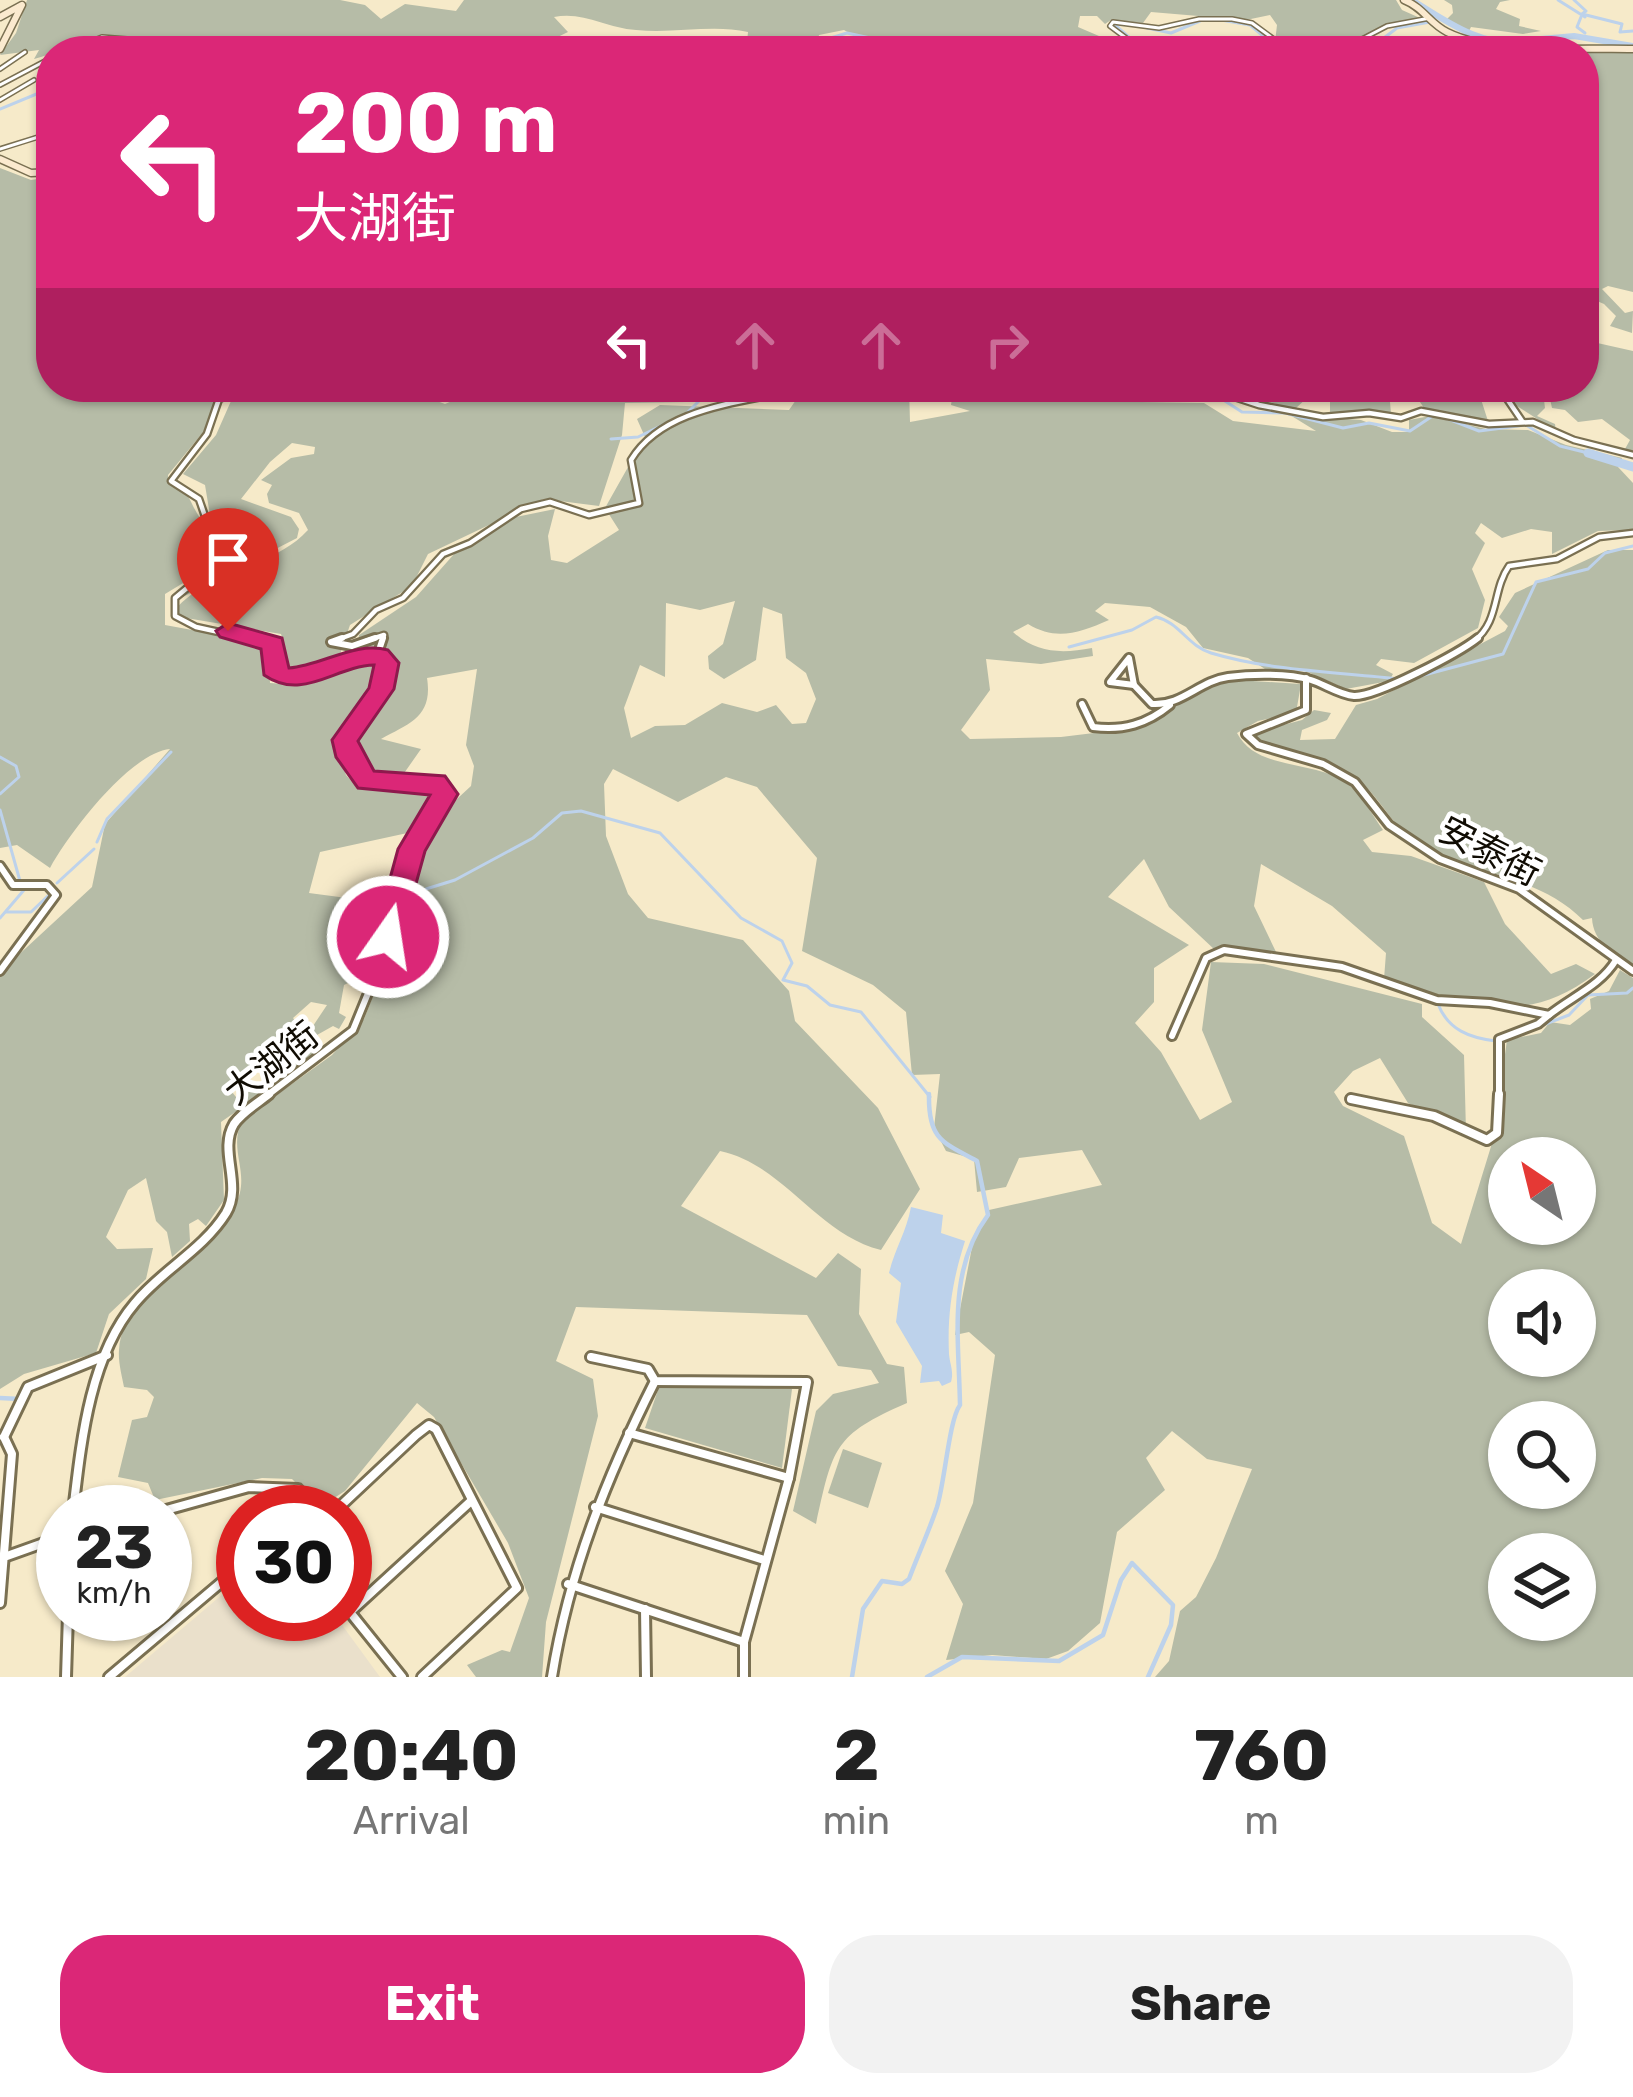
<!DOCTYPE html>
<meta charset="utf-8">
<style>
:root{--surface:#fff;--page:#f2f2f2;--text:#222;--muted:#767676;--accent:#db2777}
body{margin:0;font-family:Rubik,"Noto Sans TC",sans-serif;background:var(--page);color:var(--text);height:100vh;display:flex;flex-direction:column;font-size:45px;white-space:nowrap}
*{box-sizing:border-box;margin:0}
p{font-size:39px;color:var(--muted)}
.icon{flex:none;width:66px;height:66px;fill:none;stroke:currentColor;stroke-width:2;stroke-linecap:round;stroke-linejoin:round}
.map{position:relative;height:1677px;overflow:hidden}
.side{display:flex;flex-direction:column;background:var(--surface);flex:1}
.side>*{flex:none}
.guide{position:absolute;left:36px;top:36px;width:1563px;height:366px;border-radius:48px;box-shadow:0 3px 9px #0004;background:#db2777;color:#fff;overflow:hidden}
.needle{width:78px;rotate:325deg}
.controls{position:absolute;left:1488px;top:1137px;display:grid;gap:24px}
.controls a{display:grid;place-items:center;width:108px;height:108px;border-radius:50%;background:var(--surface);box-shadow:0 3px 9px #0004;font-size:60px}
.speed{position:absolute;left:36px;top:1485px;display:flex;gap:24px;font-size:60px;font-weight:700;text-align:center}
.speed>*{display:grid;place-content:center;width:156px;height:156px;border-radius:50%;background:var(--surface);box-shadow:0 3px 9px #0004;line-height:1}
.speed small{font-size:30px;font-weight:400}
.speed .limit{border:18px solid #d22;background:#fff;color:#111}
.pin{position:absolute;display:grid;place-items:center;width:102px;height:102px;color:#fff;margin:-123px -51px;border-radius:50% 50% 50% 0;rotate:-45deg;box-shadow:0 0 12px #0007}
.pin .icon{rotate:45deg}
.me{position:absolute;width:132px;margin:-66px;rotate:13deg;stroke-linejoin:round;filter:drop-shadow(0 0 9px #0008)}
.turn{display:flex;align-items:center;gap:42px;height:252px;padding:0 60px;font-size:54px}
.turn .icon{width:156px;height:156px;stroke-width:2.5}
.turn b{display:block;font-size:84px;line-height:102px}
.lanes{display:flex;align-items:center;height:114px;padding:0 60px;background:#0003;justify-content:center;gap:60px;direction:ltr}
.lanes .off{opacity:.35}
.eta{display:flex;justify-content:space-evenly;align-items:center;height:204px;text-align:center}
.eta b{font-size:72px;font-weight:700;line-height:84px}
.button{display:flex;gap:24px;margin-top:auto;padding:24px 60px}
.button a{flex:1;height:138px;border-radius:48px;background:var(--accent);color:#fff;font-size:48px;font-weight:700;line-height:138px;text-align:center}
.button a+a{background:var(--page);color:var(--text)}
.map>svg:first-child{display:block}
.education{fill:#eae0cb}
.green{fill:#b6bca7;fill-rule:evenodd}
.water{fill:#bdd2eb}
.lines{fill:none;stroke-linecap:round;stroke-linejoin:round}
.stream-far1{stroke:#bdd2eb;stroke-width:3}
.stream{stroke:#bdd2eb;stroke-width:4.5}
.river-far1{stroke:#bdd2eb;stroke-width:6}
.river{stroke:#bdd2eb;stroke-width:9}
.street-far3-casing{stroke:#7a7052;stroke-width:6}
.street-far2-casing{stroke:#7a7052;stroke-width:9}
.street-far1-casing{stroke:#7a7052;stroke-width:12}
.street-casing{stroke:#7a7052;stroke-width:14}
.secondary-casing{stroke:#7a7052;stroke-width:9}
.street-far3{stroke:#fff;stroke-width:3}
.street-far2{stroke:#fff;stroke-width:4.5}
.street-far1{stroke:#fff;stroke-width:6}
.street{stroke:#fff;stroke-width:8}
.secondary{stroke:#fbeacf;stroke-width:6}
.route{fill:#db2777;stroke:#8e194d;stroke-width:3}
.labels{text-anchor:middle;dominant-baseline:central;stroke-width:9;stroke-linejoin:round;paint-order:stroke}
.street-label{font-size:36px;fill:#100c03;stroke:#fff}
</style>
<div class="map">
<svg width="1633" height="1677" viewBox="0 0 1633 1677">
<rect width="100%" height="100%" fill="#f6eac9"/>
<!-- education -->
<polygon class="education" points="243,1577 243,1614 334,1614 380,1677 125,1677"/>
<!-- green -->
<g class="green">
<path d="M27,0h313l25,5 16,14 24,-15 51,7 8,-11h932l6,10 18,8c-26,3 -39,13 -61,24 -16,8 -70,9 -84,0l2,-17 -7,-10 -24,5 -95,-8 -8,11 -32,-3 -6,4 -8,-8h-17l-2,11 42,18 -3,6h-150l-56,-10 -45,2 -22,-13 -25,5 -4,16h-56l-12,-9 1,-10c-36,-8 -74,2 -112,-2 -30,-2 -53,-19 -82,-13l14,15 -27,13 -31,6h-332c-8,-4 -20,-1 -30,-5 -26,-12 -39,-9 -70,-9l5,5c-13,4 -39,15 -49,17l5,-9 -39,5 16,-22z"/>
<polygon points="1444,0 1510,0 1500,2 1496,9 1520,19 1519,26 1541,31 1523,34 1471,27 1469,31 1446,20 1453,13 1452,5"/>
<polygon points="1580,50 1633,53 1633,292 1608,286 1602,289 1625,313 1633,311 1632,333 1610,326 1616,316 1604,304 1590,298 1584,301"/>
<path d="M0,168l31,12 20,-3v210h186l-21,11 -11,32 -37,45v7c23,9 20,18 32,36 8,12 20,18 26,32l-3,9 -58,35v31l103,19 2,39 27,2 81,-27c11,33 -22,58 -42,82l10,35 11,12 81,4v8l-26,33 -92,20 -11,41 53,7 5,10 19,4 -20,60 -22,11 -5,28 7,4 -7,12 -6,-3 -16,9 -6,-6 16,-24 -16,-3 -18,16 13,17 -3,7 5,10 11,-3 -25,19 -3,-19 -63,38 8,10 34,-14 4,2 -53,37 3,78 -18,26 -8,-7 -9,5 1,17 -18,16 -5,-25 -11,-11 -10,-43 -18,12 -22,47 11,12 36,-1 -7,31 -37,35 -13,39 -72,21 -24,15v-417l92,-85 13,-63 65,-75c-40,4 -101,84 -120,119l-33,-23 -17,3z"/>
<polygon points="1584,340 1633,351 1633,453 1625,449 1630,440 1602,419 1578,422 1565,410 1552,408 1550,399 1544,400 1545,408 1537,416 1555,424 1556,431 1509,401 1503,387 1584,387"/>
<path d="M258,387h141l46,17 14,-6 2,-11h231l-5,15 -62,1 -3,32 -23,71 -55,-7 -116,55 -16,32 -62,39 -12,35 -30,14 -26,1 -5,-5 7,-26 -3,-10 -95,-16 -12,-7c34,-41 100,-43 134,-81l-9,-17 -30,-10 -2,-9 5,-9 -11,-5 30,-22 23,-4 1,-7 -23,-4 -22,19 -29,37 50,18 8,12 -2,9 -118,61c19,-22 49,-29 69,-51l-38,-33 -5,-30 -22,-11 33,-39 15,-34z"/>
<path d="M805,387h104l1,35 60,-11 -19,-6 1,-7 83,-1 31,-8 14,12 124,2 29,18 83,10 -26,-16 71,5 31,12h17v-12l21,-4 56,13 42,1 38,15 56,13 -4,9 15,16v47l-35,1 -46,23v-22l-21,-3 -29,9 -21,-15 -6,10 10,10 -13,26 13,31 -7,28 -64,35 -33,-4 -5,6 17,9 -4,7 -43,8 -43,-19 -38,-1 -17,-11 -45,-10 -17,-21 -36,-20 -45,-4 -10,8 14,9c-30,13 -53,21 -81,4l-15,8c23,21 48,22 79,16l1,8 -52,8 -55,-5 4,31 -29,40 9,9 91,-2 74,-9 77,-45 26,-3 63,4 -5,29 -38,8 -21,12c20,39 79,26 111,51 14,11 25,32 35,46l-20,10 9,12 39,4 73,26 21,42 46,50 25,-10 19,10c-76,57 -128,27 -211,5l2,-26 -54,-47 -71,-42 -7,42 23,48 -62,-4 -46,-43 -25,-48 -36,38 81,48 -35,23v34l-19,21 26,29 39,68 32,-18 -30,-72 9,-68 53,2 158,40v13l42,38 2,77 -58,-29 -28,-45 -27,13 -19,21 9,14 61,30 28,87 29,21 32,-104 14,-100 34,-7 9,-11 20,3 21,-16 -1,-10 19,-8 11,-21 13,8v699h-478l14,-16 11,-50 16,-14 20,-39 36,-89 -45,-10 -35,-28 -26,27 19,32 -48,42 -17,91 -32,28 -22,8 -54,-4 -46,5 17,-56 -18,-33 28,-68 22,-148 -26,-23 -14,3 19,-98 15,-27 113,-25 -20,-35 -63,8 -13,29 -29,5 -3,-33 -28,-8 -12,-23 6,-54 -28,1 -6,-63 -33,-27 -71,-34 15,-93 -60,-71 -31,-10 -48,25 -65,-33 -9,15 2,52 22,58 20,24 95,22 46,51 6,30 83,87 42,81 -39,61c-64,-16 -98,-86 -161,-99l-39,55 135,72 22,-25 23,16 -2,45 28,50 17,3 3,36c-74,32 -74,45 -91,121l-23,-13 23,-100 17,-17 46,-11 -8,-13 -33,-4 -31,-51 -231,-8 -20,54 37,18 5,37 -52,206 -4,55h-66l-9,-12 35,-15 8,2 19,-54 -21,-55 -74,-126 -17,-14 -72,88 -25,16 -28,-28 -30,-1 -107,22 -7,-17 -30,-6 14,-57 15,-3 7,-20 -7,-7 -23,-3c-2,-11 -6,-25 -5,-37 4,-63 87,-93 115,-142 19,-34 -7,-56 8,-88l90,-65 32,-36 26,-66 23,-96 16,-14 16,-33 26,-24 3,-20 -8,-21 11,-76 -50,9c6,38 -16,45 -46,61l40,10 -21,30c-28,-4 -35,-13 -45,-39l38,-52 3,-28 -19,-12 -19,-1 1,-12 57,-38 39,-44 56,-35 44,-9 -7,27 3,24 16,3 52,-33 -14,-22 40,-71 -8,-18 23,-14 129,5zM735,601l-12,43 -15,12 1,13 15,10 32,-19 7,-53 19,7 4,44 20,15 10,26 -10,24 -14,1 -16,-19 -19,7 -35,-9 -37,22 -30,1 -24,12 -7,-30 16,-43 25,12 1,-74 34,7zM1509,1158h66v66h-66zM1509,1290h66v66h-66zM1509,1422h66v66h-66zM1509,1554h66v66h-66z"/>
<polygon points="1213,387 1396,387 1389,390 1391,414 1330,412 1330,395 1309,396 1295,409"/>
<polygon points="1410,387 1436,387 1449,393 1459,387 1477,387 1488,421 1424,408"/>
<path d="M1608,550h25v419c-19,-13 -40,-27 -41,-51l-9,2c-41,-42 -102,-45 -153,-69 -35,-15 -45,-50 -73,-72 -28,-23 -71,-28 -106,-38l-2,-7 53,-14 12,-10 17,3 -4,7 -25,10 -2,10 35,-1 21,-34 21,-6 128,-68 3,-5 -9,-9 16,-24z"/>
<polygon points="660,1384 792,1389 782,1468 645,1428"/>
<polygon points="843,1449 882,1463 868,1508 828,1493"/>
</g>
<!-- water -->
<path class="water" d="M911,1207l32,8 -2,18 24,8c-12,38 -18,71 -16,113 1,11 5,17 2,28l-9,4 -3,-5 -19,2 2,-17 -26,-44 5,-39 -12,-10c6,-25 17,-40 22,-66z"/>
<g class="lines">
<!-- stream-far1 -->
<g class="stream-far1">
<polyline points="1558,0 1585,17"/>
<polyline points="1574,0 1586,11 1582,14 1622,24 1620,32 1633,31"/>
<polyline points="1581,17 1577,27 1585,33"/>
<polyline points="1221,20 1250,25 1281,51"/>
<polyline points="1120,23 1115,25 1131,39 1133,51"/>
<polyline points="1147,28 1171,33 1200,21"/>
<polyline points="1338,50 1372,47 1397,28 1430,22"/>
<polyline points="829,51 824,40 847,33 875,39 884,51"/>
<polyline points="0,109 51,88"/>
<polyline points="422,387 447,398 500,387"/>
<polyline points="1214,394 1242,412 1285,413 1343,428 1369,423 1410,431 1434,415"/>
<polyline points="686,414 713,387"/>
<polyline points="1443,417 1479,431 1526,425 1560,446 1588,453"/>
<polyline points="611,439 638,437 677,418"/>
<path d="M1069,647l63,-17 24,-13c23,5 32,29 55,36 60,18 126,19 188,26"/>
<polyline points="1409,679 1503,654 1536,582 1588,569 1605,553 1633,546"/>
<polyline points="0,757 16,766 19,777 0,794"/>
<polyline points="0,810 20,881"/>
<polyline points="97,842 107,819 171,752"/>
<polyline points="57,883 94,849"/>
<polyline points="419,898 426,889 455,880 533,838 562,813 581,811 660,833 741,918 782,941 792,963 783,980 807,986 830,1005 861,1012 930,1097"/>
<polyline points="6,912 31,912 50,894"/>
<polyline points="0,918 24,890"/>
<path d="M1438,1004c10,26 32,34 58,37"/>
<polyline points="1527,1031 1569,1015 1588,995 1627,993 1633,988"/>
</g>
<!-- stream -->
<g class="stream">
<polyline points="0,1398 20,1399"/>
<path d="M852,1677l11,-68 19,-28 20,3 7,-5c9,-24 20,-48 28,-72 8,-26 12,-87 23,-102 -1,-66 -13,-135 28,-190l-11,-54c-36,-19 -49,-23 -48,-67"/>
<polyline points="927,1677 962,1657 1059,1661 1103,1635 1121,1580 1132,1563 1173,1605 1171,1625 1148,1677"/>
</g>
<!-- river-far1 -->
<g class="river-far1">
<path d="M1412,0c35,22 72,49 115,41"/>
<polyline points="1530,40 1574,36 1633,46"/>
</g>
<!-- river -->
<polyline class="river" points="1588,453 1633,467"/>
<defs>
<g id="street-far3">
<polyline points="68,51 102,37 140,40 143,51"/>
<polyline points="1127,51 1126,38 1110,26 1113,22 1159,28 1199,19 1232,19 1252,23 1290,51 1345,48 1387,26 1430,18"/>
<polyline points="0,69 25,52"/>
<polyline points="0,85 51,58"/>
<polyline points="0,100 34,80"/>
<polyline points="0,149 51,133"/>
</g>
<g id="street-far2">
<polyline points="248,387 219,399 207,434 171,481 199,499 207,522 234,549 175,598 175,616 196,627 260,641"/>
<polyline points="967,387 973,387"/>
<polyline points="1204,387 1259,405 1323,417 1369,413 1401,418 1421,411 1489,424 1533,422 1574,440 1633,455"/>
<polyline points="1499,387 1522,421"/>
<path d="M334,641l19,-7 23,-24 27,-12 40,-44 27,-11 51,-34 29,-7 39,13 50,-12 -8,-43c34,-56 118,-57 176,-73"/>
<polyline points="366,641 384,635 382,641"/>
<path d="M1474,641c26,-20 18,-51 35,-75l48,-7 42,-22 34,-4"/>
</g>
<g id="street-far1">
<polyline points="246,638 273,644 273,669 297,678 379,656 386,663 381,689 345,740 354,767 367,781 435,783 444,794 411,849 384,954 353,1030 265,1097"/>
<polyline points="342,638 331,642 352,646 375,638"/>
<polyline points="377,656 383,638"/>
<polygon points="1129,658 1134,685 1110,682"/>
<polyline points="1306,678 1306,710 1246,734 1258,745 1323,764 1355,782 1389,825 1440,859 1519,889 1633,971"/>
<path d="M1134,685l18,19c30,2 47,-23 76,-27 23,-3 60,-4 83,3 13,4 29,15 43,16 22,1 105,-43 124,-58"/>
<path d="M1082,704l11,23c30,4 54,-3 77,-22"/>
<polyline points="0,866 13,885 47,885 56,895 0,971"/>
<path d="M1172,1036l34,-78 18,-8 118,17 95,33 53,3 59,12c24,-19 52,-30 67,-55"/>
<polyline points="1499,1097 1499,1039 1538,1024 1549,1015"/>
</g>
<g id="street">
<polyline points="1351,1099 1434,1116 1487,1140 1497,1133 1499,1094"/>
<polyline points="591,1357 648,1369 655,1381 807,1382 789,1478 744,1642 744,1677"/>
<polyline points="629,1433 789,1478"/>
<polyline points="4,1437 28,1387 107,1355"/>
<polyline points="595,1507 764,1560"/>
<path d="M73,1512c8,-68 16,-155 62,-209 27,-33 68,-53 91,-90 17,-29 -8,-62 8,-89 8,-12 24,-21 35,-30"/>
<polyline points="159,1512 249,1487 298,1489 313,1512"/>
<polyline points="334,1512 416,1435 429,1425 436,1429 517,1588 422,1677"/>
<polyline points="7,1556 63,1536"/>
<polyline points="568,1584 744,1642"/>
<polyline points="0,1603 12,1454 4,1437"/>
<polyline points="345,1606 402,1677"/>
<polyline points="645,1609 646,1677"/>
<polyline points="350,1612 470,1502"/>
<polyline points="66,1677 68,1614"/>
<polyline points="109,1677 243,1564"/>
<path d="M552,1677c17,-106 55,-201 103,-296"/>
</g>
<g id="secondary">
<path d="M1404,0c20,8 25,23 43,32 48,24 133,15 186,17"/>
<polyline points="0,17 22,5 0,49"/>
<polyline points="0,159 31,173 51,172"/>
</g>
</defs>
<!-- street-far3 casing -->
<use href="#street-far3" class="street-far3-casing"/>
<!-- street-far2 casing -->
<use href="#street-far2" class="street-far2-casing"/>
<!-- street-far1 casing -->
<use href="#street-far1" class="street-far1-casing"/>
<!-- street casing -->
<use href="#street" class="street-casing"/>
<!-- secondary casing -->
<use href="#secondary" class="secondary-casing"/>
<!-- street-far3 -->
<use href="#street-far3" class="street-far3"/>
<!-- street-far2 -->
<use href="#street-far2" class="street-far2"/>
<!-- street-far1 -->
<use href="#street-far1" class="street-far1"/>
<!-- street -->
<use href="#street" class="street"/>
<!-- secondary -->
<use href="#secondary" class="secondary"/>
</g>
<!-- route -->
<path class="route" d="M228,623l54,15 7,30c34,-3 66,-27 99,-18l11,13 -5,26 -36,52 16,30 71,5 13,18 -33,57 -26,94h-21l-4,-8 24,-88 32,-54 -72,-7 -22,-31 -4,-17 37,-52 5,-23c-39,1 -71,37 -110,10l-3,-26 -41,-12 -4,-6z"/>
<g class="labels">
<!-- street labels -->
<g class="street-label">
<text transform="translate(1490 851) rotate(27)">安泰街</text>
<text transform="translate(271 1063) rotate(-38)">大湖街</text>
</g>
</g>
</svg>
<div class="controls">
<a><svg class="needle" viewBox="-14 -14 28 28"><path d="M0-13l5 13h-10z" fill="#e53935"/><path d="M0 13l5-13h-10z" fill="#767676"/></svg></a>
<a><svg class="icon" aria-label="sound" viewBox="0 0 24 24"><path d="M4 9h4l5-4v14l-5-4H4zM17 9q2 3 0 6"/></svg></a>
<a><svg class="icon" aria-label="search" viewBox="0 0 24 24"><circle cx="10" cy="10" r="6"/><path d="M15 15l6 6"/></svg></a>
<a><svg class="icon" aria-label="layers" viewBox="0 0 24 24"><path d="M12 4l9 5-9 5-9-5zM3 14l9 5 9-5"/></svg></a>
</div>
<div class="speed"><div>23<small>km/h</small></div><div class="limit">30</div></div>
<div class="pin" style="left:228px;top:631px;background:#d93025"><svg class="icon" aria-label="arrive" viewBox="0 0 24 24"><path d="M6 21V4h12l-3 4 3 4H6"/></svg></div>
<svg class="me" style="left:388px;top:937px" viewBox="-20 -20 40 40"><circle r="17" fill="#db2777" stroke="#fff" stroke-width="3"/><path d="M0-11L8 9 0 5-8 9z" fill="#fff"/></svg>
<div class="guide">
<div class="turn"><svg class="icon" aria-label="left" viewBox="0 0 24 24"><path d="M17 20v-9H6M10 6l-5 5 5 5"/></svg><div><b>200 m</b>大湖街</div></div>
<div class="lanes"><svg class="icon" aria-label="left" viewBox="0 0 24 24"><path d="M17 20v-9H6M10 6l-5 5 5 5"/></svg><svg class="icon off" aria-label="ahead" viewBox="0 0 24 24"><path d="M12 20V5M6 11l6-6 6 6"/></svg><svg class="icon off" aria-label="ahead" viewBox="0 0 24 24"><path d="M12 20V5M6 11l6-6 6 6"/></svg><svg class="icon off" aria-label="right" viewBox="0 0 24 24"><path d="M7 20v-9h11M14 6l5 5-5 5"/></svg></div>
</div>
</div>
<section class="side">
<div class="eta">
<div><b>20:40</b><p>Arrival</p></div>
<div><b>2</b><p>min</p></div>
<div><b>760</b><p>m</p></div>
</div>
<div class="button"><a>Exit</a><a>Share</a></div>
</section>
